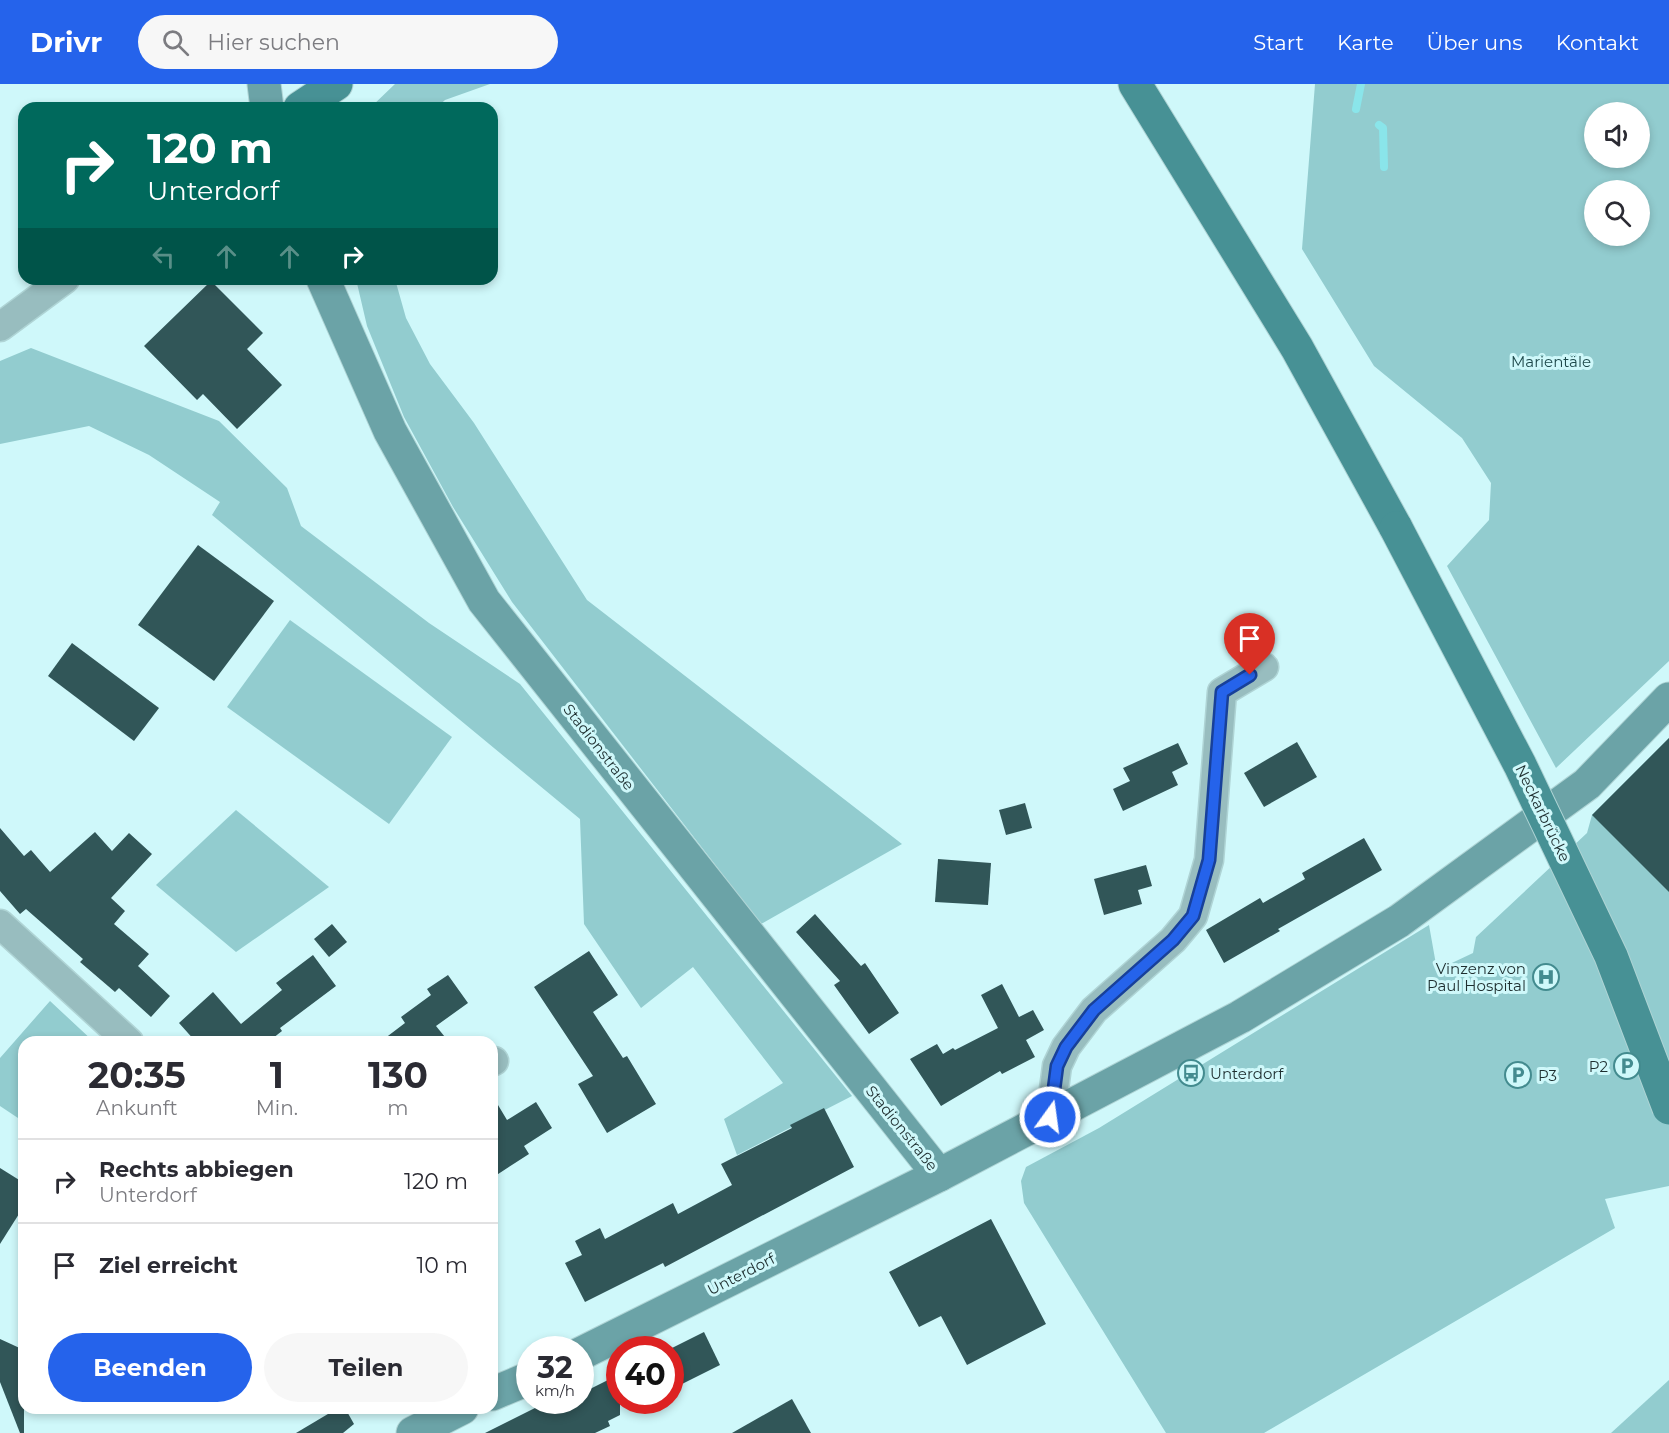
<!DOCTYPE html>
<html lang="de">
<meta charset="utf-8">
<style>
:root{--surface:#fff;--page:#f7f7f7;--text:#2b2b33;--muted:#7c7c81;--line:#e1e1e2;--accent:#2563eb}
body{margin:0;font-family:Montserrat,sans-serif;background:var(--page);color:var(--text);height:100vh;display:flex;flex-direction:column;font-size:22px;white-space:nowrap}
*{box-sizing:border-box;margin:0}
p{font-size:20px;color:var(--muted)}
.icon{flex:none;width:33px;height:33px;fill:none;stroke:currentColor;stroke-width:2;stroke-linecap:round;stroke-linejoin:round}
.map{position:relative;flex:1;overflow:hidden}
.sheet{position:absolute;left:18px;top:952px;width:480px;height:378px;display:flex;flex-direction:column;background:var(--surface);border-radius:18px;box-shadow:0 3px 9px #0003}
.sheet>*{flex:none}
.top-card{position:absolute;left:18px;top:18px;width:480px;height:183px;border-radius:18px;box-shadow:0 3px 9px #0003;background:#00695c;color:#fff;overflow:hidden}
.tools{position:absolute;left:1584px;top:18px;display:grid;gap:12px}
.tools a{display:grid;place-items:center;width:66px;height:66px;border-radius:50%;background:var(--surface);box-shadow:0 3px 9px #0003;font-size:30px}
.speed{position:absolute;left:516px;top:1252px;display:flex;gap:12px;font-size:30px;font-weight:700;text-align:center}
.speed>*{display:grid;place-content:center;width:78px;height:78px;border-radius:50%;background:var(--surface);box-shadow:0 3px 9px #0003;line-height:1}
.speed small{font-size:15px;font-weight:400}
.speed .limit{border:9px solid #d22;background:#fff;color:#111}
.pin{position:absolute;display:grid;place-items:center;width:51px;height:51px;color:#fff;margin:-62px -26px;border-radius:50% 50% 50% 0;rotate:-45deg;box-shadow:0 0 6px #0007}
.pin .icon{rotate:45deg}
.me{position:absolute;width:66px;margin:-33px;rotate:14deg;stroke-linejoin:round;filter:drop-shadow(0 0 4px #0008)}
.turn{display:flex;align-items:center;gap:21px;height:126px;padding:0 30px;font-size:27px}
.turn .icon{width:78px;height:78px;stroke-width:2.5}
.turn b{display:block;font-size:42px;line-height:51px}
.lanes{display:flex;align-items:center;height:57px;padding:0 30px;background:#0003;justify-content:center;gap:30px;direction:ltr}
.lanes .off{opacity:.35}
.eta{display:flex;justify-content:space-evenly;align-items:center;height:102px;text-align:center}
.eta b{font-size:36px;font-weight:700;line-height:42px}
.primary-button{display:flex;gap:12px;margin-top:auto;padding:12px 30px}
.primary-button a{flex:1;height:69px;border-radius:36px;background:var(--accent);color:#fff;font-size:24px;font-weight:700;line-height:69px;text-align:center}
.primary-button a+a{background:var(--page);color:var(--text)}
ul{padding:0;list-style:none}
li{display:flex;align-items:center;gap:18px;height:84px;padding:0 30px;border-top:2px solid var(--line)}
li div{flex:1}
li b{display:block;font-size:22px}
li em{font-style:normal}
header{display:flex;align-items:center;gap:36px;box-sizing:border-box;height:84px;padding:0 30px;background:var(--accent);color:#fff}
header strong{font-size:28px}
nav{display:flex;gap:33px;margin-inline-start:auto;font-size:21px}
.search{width:420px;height:54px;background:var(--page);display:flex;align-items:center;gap:15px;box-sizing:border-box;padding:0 21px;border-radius:33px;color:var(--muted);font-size:22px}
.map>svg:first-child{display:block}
.green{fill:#92cccf;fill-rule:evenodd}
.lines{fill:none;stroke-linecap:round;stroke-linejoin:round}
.stream{stroke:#8ae5ea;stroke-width:8}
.building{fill:#315658}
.street-casing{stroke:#afd4d5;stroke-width:31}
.secondary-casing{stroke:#afd4d5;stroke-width:35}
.primary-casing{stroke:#afd4d5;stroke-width:35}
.street{stroke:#98bdbf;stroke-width:28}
.secondary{stroke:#6ba3a7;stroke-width:33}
.primary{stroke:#479195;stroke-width:33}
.primary-bridge-casing{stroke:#afd4d5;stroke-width:35;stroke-linecap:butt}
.primary-bridge{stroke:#479195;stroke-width:33}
.route-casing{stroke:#184099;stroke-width:15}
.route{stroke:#2563eb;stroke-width:10}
.labels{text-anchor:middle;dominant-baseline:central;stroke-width:6;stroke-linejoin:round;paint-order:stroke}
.park-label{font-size:15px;fill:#1e484a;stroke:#cff8fa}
.street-label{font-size:15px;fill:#1e2e2f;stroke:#cff8fa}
.poi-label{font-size:15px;fill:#1e2e2f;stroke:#cff8fa;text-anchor:end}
</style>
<header>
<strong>Drivr</strong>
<div class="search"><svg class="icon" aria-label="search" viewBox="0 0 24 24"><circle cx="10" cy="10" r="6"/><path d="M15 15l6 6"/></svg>Hier suchen</div>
<nav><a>Start</a><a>Karte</a><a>Über uns</a><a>Kontakt</a></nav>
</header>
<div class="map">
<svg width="1669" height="1349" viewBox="0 0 1669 1349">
<rect width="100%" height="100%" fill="#cff8fa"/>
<!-- green -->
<g class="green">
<polygon points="395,0 490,0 445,16 436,24 370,24"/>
<path d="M1315,0h354v577l-113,107 -109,-202 42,-46 2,-37 -29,-45 -88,-72 -72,-117zM1594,28h46v46h-46zM1594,106h46v46h-46z"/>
<polygon points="356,195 395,195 406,234 430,280 474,339 587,516 902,760 761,840 512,518 453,423 404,333 367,242"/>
<polygon points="31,264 219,337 287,404 301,442 429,539 520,600 852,1012 737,1071 724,1035 783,999 693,883 641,924 584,840 580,735 212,431 220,418 149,371 89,342 0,360 0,277"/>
<polygon points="290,536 452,653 389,740 227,623"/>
<polygon points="1669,654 1669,1102 1605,1115 1615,1144 1264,1349 1166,1349 1024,1119 1021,1097 1026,1083 1099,1044 1429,841 1437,886 1473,869 1476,853 1587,749 1592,731"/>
<polygon points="236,726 329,803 236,868 156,801"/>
<polygon points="50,917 94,958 24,958 24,1038 0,1022 0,974"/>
<polygon points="1669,1296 1669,1349 1611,1349"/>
</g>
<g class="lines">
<!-- stream -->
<g class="stream">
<polyline points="1356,25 1361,0"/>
<polyline points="1379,41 1383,44 1384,83"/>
</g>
</g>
<!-- building -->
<g class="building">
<polygon points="211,197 263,249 247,265 282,301 237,345 203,310 197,316 144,262"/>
<polygon points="198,461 274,517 214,597 138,541"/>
<polygon points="72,559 159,624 134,657 48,592"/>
<polygon points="1669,654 1669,808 1592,731"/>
<polygon points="1297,658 1317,693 1264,723 1244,689"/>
<polygon points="1178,659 1188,680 1172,688 1178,701 1123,727 1113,705 1130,697 1123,684"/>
<polygon points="1025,719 1032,744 1006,751 999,726"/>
<polygon points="0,744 24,772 31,766 50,788 95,748 112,767 129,749 152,770 111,814 125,827 114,840 149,870 138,882 170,912 151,933 119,904 115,908 80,878 83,875 26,825 20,830 0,807"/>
<polygon points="1364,754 1382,786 1278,845 1280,847 1224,879 1206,846 1260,814 1263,819 1305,795 1302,789"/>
<polygon points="938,775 991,779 988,821 935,818"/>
<polygon points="1146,781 1152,802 1138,806 1142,820 1104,831 1094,795"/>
<polygon points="815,830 861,882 865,879 899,929 869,950 834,901 840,897 796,848"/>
<polygon points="332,840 347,858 329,873 314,855"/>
<polygon points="589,867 618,911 593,928 623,974 627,972 656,1020 607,1049 578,1000 593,992 534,903"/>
<polygon points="313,871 336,902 280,944 282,947 268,958 196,958 179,939 213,908 241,940 282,906 276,899"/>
<polygon points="448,891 468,919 436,942 449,958 380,958 405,939 401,933 431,911 427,905"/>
<polygon points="1002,900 1019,933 1033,926 1044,946 1026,956 1035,973 1002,990 1000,987 941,1022 910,975 937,960 943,970 953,964 955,966 998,944 981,911"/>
<polygon points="492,1011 507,1036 536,1018 552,1044 524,1062 529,1070 492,1094"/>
<polygon points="824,1024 854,1083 665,1183 663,1179 585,1218 565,1179 582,1171 575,1157 600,1144 605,1155 673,1119 678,1130 732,1101 721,1080 792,1044 790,1041"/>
<polygon points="0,1084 24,1099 24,1122 0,1160"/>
<polygon points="991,1135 1046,1240 967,1281 941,1232 919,1243 889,1188"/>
<polygon points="704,1248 720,1281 670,1306 670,1265"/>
<polygon points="0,1255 24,1266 24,1349 20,1349 0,1298"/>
<polygon points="620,1290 620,1331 608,1337 610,1342 595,1349 485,1349 549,1317 580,1317 580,1310"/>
<polygon points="792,1315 811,1349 732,1349"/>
<polygon points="338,1324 345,1324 354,1340 343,1349 296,1349"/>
</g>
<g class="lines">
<defs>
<g id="street">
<polyline points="0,243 65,195"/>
<polyline points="0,840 129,958"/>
<polyline points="492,978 494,977"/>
<polyline points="1061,1027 1054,1005 1057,982 1066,963 1094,926 1173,856 1193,832 1209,776 1222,608 1264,583"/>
</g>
<g id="secondary">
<polyline points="264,0 267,24"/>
<polyline points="323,195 390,347 484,517 939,1091"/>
<polyline points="580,1270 939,1091 1240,933 1399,837 1587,700 1669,615"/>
<polyline points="492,1310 530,1294"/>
<polyline points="413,1349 462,1324"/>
</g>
<g id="primary">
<polyline points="1135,0 1297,264 1396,444"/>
<polyline points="300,24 336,0"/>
</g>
</defs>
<!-- street casing -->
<use href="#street" class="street-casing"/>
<!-- secondary casing -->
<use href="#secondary" class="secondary-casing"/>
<!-- primary casing -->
<use href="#primary" class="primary-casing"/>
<!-- street -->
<use href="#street" class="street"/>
<!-- secondary -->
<use href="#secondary" class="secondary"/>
<!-- primary -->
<use href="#primary" class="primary"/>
<defs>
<polyline id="primary-bridge" points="1396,444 1520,681 1611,872 1669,1024"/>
</defs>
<!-- primary-bridge casing -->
<use href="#primary-bridge" class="primary-bridge-casing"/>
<!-- primary-bridge -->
<use href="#primary-bridge" class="primary-bridge"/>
</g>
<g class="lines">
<defs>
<polyline id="route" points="1050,1033 1061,1028 1054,1005 1057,982 1066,963 1094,926 1173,856 1193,832 1209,776 1222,608 1250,591"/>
</defs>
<!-- route casing -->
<use href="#route" class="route-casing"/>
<!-- route -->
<use href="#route" class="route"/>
</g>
<!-- icons -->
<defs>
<symbol id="hospital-ring" viewBox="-11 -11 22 22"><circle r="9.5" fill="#cff8fa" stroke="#438b8f" stroke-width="1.5"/><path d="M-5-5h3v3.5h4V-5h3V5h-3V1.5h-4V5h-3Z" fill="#438b8f"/></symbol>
<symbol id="parking-ring" viewBox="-11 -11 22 22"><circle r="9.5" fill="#cff8fa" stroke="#438b8f" stroke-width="1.5"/><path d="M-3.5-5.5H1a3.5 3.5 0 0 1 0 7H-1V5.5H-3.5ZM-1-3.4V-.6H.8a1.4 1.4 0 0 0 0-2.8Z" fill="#438b8f"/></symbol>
<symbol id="bus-ring" viewBox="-11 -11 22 22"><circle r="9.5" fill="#cff8fa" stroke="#438b8f" stroke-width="1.5"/><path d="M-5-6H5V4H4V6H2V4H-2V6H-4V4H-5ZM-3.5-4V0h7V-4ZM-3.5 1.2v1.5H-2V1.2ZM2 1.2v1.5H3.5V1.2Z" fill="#438b8f"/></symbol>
</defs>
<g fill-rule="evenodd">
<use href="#hospital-ring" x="1531" y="878" width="30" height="30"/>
<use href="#parking-ring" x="1612" y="967" width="30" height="30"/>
<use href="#bus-ring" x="1176" y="974" width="30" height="30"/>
<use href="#parking-ring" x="1503" y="976" width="30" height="30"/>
</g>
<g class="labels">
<!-- park labels -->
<g class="park-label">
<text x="1551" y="277">Marientäle</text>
</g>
<!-- street labels -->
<g class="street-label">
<text transform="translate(599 663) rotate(52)">Stadionstraße</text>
<text transform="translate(1543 729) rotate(64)">Neckarbrücke</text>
<text transform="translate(902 1044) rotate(51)">Stadionstraße</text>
<text transform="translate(741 1190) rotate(-27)">Unterdorf</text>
</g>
<!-- poi labels -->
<g class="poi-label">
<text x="1526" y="884">Vinzenz von<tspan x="1526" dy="17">Paul Hospital</tspan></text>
<text x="1608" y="982">P2</text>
<text x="1210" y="989" text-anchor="start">Unterdorf</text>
<text x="1538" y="991" text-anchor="start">P3</text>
</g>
</g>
</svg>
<div class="tools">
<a><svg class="icon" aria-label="sound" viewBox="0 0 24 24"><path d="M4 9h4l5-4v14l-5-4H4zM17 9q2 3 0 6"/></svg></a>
<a><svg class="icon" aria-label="search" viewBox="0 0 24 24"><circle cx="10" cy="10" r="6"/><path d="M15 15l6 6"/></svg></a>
</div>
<div class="speed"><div>32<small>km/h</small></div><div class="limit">40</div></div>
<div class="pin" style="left:1250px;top:591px;background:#d93025"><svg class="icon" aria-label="arrive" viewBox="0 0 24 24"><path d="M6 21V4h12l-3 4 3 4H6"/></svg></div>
<svg class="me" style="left:1050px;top:1033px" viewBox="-20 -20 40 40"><circle r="17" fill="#2563eb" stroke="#fff" stroke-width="3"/><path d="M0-11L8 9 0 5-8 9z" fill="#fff"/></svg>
<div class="top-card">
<div class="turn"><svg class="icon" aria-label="right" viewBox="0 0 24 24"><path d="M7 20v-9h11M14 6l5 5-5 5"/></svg><div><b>120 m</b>Unterdorf</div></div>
<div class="lanes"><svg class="icon off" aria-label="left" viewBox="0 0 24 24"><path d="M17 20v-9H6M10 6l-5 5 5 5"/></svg><svg class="icon off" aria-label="ahead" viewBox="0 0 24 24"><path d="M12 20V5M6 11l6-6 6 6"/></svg><svg class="icon off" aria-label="ahead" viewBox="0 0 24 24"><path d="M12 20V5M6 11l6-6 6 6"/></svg><svg class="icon" aria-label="right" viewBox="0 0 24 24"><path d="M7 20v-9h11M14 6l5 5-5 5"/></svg></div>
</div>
<section class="sheet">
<div class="eta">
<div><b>20:35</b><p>Ankunft</p></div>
<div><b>1</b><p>Min.</p></div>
<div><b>130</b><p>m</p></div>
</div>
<ul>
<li><svg class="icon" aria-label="right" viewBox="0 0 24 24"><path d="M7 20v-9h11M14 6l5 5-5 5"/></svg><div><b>Rechts abbiegen</b><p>Unterdorf</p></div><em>120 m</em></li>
<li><svg class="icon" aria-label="arrive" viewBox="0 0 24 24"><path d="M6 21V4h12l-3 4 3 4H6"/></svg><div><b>Ziel erreicht</b></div><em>10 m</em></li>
</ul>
<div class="primary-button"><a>Beenden</a><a>Teilen</a></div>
</section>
</div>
